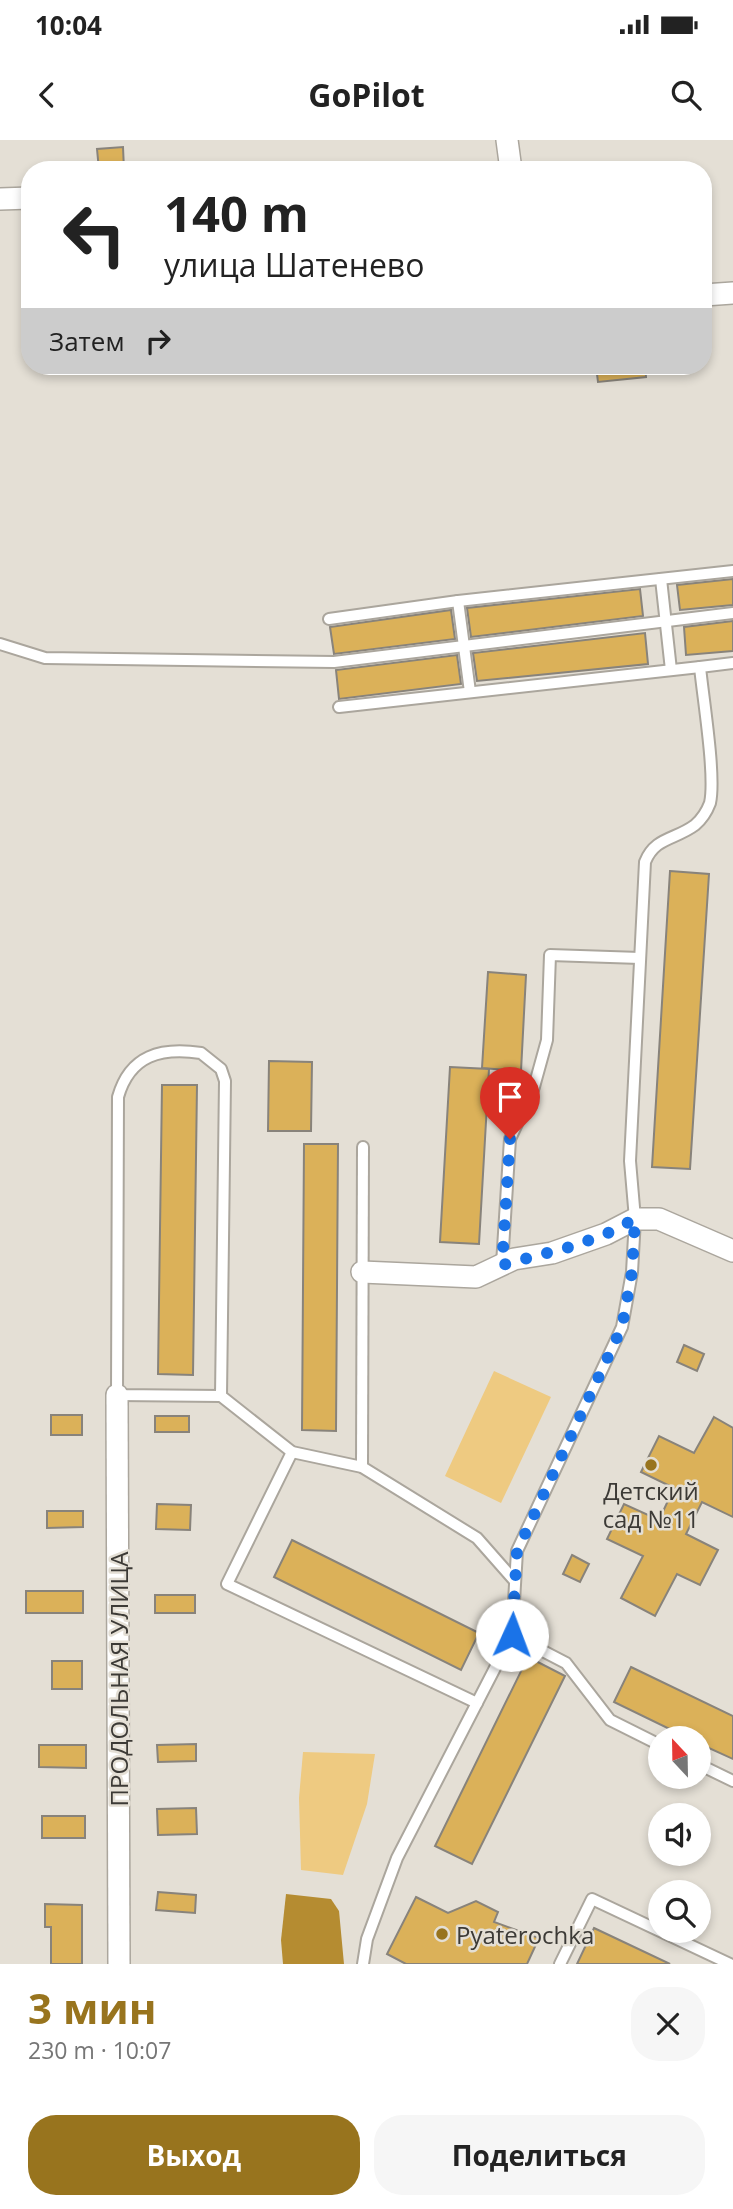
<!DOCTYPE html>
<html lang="ru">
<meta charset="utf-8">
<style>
:root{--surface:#fff;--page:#f6f6f6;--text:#222;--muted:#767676;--accent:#98741e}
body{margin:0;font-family:"Open Sans",sans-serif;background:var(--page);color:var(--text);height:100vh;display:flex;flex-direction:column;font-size:26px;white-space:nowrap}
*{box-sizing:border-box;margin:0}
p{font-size:23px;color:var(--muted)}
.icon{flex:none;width:38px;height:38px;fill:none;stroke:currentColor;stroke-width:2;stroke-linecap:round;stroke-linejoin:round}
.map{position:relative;height:1824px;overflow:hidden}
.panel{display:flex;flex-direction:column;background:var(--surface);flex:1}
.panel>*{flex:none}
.banner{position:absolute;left:21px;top:21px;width:691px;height:214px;border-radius:28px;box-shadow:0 4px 10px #0003;background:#fff;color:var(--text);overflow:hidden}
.needle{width:46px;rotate:338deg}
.fabs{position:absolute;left:648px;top:1586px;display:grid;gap:14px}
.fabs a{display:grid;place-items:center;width:63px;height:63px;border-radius:50%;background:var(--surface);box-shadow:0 4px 10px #0003;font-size:35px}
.pin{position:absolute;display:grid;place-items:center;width:60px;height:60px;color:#fff;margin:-72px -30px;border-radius:50% 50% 50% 0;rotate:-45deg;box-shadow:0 0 7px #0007}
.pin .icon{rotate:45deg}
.me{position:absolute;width:77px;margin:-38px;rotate:2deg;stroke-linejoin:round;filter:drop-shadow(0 0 5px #0008)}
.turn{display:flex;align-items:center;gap:24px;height:147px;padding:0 28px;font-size:32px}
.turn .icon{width:91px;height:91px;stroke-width:2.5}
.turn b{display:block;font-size:49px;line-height:60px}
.then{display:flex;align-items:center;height:66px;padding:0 28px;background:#0003;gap:14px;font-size:26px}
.round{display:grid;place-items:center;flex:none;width:74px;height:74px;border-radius:28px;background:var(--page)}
.headline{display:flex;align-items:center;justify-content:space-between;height:119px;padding:0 28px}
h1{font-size:42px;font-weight:700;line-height:52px;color:var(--accent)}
.primary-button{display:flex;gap:14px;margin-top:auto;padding:14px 28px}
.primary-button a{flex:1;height:80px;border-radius:28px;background:var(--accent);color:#fff;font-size:28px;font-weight:700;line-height:80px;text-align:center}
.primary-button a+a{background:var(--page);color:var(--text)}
.status{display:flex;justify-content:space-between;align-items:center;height:49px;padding:0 35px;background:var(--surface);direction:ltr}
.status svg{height:19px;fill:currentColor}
header{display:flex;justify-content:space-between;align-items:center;height:91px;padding:0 28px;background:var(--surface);font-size:32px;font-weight:700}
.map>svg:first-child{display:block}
.green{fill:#eeca81}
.water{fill:#b58c31}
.building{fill:#dbb159;stroke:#88837b;stroke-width:2}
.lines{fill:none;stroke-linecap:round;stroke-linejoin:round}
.lane-casing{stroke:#aba69d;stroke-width:14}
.street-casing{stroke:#aba69d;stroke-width:24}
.lane{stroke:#fff;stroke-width:10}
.street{stroke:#fff;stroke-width:21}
.route{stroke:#1a73e8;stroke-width:12;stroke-dasharray:0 21.6}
.poi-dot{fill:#98741e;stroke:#e4dfd5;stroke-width:2.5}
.labels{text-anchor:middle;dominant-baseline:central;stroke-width:5;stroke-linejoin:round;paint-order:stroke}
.poi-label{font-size:24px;fill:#3c3a36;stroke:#e4dfd5}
.street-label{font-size:24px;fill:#3c3a36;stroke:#e4dfd5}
</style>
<div class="status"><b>10:04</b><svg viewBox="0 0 49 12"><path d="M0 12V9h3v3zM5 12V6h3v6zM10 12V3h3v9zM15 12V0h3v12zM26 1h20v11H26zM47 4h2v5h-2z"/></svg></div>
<header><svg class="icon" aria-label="back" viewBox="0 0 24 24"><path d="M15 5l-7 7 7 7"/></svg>GoPilot<svg class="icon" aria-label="search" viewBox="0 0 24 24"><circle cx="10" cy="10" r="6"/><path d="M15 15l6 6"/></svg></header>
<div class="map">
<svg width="733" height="1824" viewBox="0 0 733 1824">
<rect width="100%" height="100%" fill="#e4dfd5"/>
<!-- green -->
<g class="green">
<polygon points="494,1231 551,1257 501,1363 445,1336"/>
<polygon points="303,1612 375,1614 367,1664 343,1735 301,1730 299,1658"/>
</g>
<!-- water -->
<polygon class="water" points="286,1754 331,1759 339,1771 344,1824 283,1824 281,1800"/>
<!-- building -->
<g class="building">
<polygon points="123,7 124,30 99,30 97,9"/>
<polygon points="596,226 645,226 646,237 598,242"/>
<polygon points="733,439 733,465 680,470 677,445"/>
<polygon points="640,449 643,476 471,497 467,468"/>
<polygon points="451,470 455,499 334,514 330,487"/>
<polygon points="733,481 733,511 686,515 684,487"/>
<polygon points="645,493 648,524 477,541 473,513"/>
<polygon points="457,515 461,544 339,559 336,530"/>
<polygon points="670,731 709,734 690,1029 652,1027"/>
<polygon points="488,832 526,835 521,931 482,928"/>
<polygon points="269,921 312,922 311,991 268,991"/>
<polygon points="450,927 489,929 479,1104 440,1102"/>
<polygon points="162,945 197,945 193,1235 158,1234"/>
<polygon points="304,1004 338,1004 336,1291 302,1290"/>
<polygon points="684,1205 704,1214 697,1231 677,1222"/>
<rect x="51" y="1275" width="31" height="20"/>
<rect x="155" y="1276" width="34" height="16"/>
<polygon points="714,1277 733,1288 733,1377 702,1362 686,1394 718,1410 700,1445 677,1434 655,1476 621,1458 643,1416 607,1399 624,1364 659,1380 674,1348 641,1332 659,1296 694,1313"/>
<polygon points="157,1364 191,1365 190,1390 156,1389"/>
<polygon points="47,1371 83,1371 83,1387 47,1388"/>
<polygon points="292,1400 479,1493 461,1530 274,1437"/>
<polygon points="572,1415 589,1424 580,1442 563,1434"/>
<rect x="26" y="1451" width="57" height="22"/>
<rect x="155" y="1455" width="40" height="18"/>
<polygon points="528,1517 565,1536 472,1724 435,1706"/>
<rect x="52" y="1521" width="30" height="28"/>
<polygon points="631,1527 733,1576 733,1619 698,1603 698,1598 688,1598 614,1562"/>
<polygon points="196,1604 196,1621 158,1622 157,1605"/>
<polygon points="39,1605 86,1605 86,1628 39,1627"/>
<polygon points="196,1668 197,1694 158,1695 157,1669"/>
<rect x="42" y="1676" width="43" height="22"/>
<polygon points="158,1752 196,1755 195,1773 156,1770"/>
<polygon points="416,1757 448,1773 476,1761 498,1772 494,1782 539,1798 527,1824 406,1824 387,1814"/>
<polygon points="45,1764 82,1765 82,1824 51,1824 51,1787 45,1787"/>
<polygon points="594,1788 670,1824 577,1824"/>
</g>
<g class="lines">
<defs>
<g id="lane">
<polyline points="661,439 671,530"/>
<polyline points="458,461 470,552"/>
<polyline points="329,479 458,461 733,431"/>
<polyline points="0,504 45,518 334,522 733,473"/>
<polyline points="339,567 700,527"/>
<polyline points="502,1124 510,999 534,947 547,900 550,815 640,818"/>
<path d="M221,1256l4,-315 -4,-12 -20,-16c-40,-6 -71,2 -83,44l-1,298 104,1 71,56 70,15 115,71 37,42"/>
<polyline points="292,1312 227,1444 477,1563"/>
<polyline points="362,1327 363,1007"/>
<polyline points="512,1495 566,1523 610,1580 660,1605"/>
<polyline points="698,1624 733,1641"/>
<path d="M363,1824l4,-25 30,-81 115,-223 5,-84 105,-224 10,-55 3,-53 -5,-58 15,-299c10,-25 30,-22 50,-37 7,-6 12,-14 15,-22 6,-27 -7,-105 -10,-136l33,-4"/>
<polyline points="560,1824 592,1759 730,1824"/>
</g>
<g id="street">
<polyline points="507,0 511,30"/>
<polyline points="0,59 30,58"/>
<polyline points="704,155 733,153"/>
<polyline points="362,1132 476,1137 514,1119 552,1113 606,1094 635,1079 659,1079 733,1111"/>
<polyline points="117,1255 119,1824"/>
</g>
</defs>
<!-- lane casing -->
<use href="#lane" class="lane-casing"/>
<!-- street casing -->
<use href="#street" class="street-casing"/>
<!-- lane -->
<use href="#lane" class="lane"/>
<!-- street -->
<use href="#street" class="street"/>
</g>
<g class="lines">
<!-- route -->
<polyline class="route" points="510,999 502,1125 570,1107 606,1094 635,1079 632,1132 622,1187 517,1411 512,1495"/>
</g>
<!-- markers -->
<g class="poi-dot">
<circle cx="651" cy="1325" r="7"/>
<circle cx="442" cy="1794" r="7"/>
</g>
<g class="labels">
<!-- poi labels -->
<g class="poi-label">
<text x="651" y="1350">Детский<tspan x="651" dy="28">сад №11</tspan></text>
<text x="456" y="1794" text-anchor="start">Pyaterochka</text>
</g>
<!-- street labels -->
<g class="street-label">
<text transform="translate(118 1539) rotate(-90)">ПРОДОЛЬНАЯ УЛИЦА</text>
</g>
</g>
</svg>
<div class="fabs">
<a><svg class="needle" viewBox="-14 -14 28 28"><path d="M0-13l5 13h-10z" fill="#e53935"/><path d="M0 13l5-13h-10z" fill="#767676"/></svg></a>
<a><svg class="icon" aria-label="sound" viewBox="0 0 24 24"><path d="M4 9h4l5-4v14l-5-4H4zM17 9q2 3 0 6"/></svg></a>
<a><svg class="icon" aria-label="search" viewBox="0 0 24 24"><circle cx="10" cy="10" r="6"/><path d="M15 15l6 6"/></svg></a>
</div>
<div class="pin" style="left:510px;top:999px;background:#d93025"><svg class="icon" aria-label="arrive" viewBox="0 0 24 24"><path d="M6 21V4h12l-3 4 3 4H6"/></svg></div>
<svg class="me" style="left:512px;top:1495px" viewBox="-20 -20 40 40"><circle r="19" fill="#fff"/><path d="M0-13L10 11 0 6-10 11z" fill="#1a73e8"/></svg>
<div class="banner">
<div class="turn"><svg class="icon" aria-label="left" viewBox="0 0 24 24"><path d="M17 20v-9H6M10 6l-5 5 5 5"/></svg><div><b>140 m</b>улица Шатенево</div></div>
<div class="then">Затем<svg class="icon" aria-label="right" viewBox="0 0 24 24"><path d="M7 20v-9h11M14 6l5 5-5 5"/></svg></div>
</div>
</div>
<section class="panel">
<div class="headline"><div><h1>3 мин</h1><p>230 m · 10:07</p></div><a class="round"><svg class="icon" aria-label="close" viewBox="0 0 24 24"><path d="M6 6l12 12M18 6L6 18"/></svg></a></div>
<div class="primary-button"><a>Выход</a><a>Поделиться</a></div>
</section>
